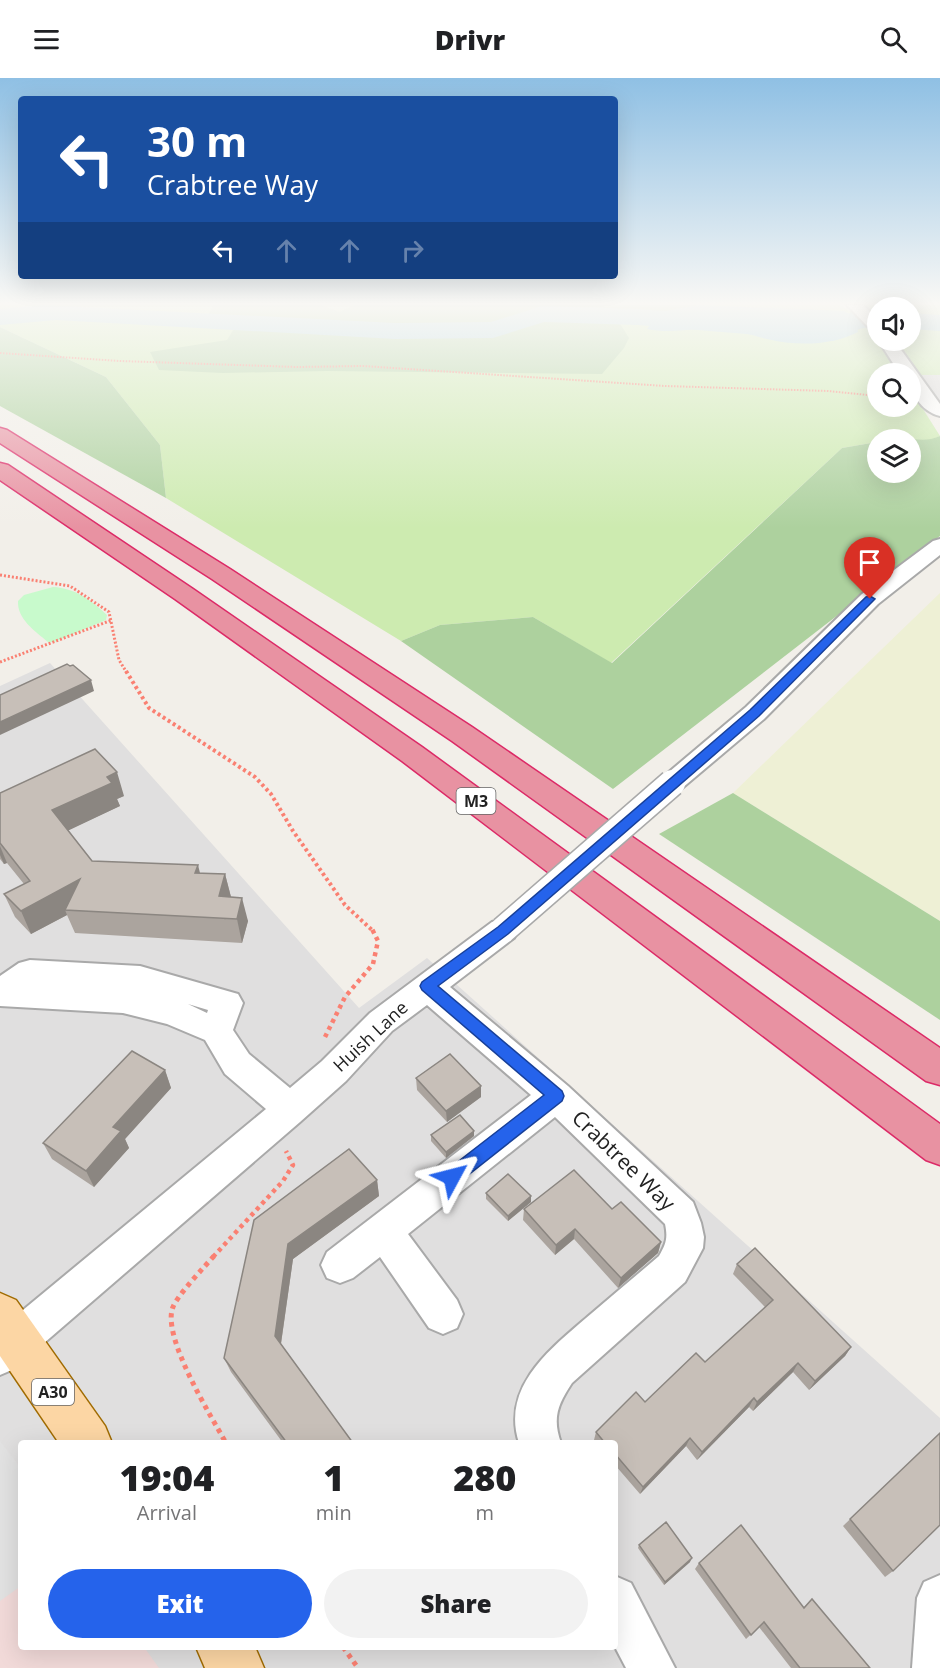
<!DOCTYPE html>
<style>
:root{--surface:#fff;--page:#f2f2f2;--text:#202124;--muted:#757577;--accent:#2563eb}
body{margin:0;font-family:"Open Sans",sans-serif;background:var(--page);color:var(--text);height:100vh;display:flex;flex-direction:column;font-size:22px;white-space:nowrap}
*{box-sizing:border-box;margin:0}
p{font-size:20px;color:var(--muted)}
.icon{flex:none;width:33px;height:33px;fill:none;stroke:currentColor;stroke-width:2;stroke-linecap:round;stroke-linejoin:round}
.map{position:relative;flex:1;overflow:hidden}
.sheet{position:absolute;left:18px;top:1362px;width:600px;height:210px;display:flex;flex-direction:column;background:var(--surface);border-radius:6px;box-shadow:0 6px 24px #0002}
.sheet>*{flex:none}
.banner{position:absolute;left:18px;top:18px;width:600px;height:183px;border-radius:6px;box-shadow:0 6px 24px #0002;background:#1a4fa0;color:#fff;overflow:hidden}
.buttons{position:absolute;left:867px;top:219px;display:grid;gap:12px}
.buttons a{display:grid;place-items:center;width:54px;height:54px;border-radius:50%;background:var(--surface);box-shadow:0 6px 24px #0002;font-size:30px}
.pin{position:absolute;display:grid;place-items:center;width:51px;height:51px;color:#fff;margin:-62px -26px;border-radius:50% 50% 50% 0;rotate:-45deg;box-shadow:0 0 6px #0007}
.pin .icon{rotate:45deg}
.me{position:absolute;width:66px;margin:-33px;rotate:52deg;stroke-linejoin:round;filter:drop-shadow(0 0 4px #0008)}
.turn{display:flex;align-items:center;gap:21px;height:126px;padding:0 30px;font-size:27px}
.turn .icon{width:78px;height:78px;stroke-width:2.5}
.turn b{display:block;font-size:42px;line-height:51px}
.lanes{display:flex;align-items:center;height:57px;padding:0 30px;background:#0003;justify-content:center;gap:30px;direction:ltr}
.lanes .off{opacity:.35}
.eta{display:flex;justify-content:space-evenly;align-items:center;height:102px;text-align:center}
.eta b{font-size:36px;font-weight:800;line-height:42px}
.button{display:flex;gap:12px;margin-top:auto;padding:12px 30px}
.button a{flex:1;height:69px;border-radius:36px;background:var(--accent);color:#fff;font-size:24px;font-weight:800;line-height:69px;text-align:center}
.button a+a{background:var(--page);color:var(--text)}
header{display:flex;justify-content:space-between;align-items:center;height:78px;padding:0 30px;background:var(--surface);font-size:27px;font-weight:800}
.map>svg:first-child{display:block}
.residential{fill:#e0dfdf;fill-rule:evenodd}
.commercial{fill:#f2dad9}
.farmland{fill:#eef0d5}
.grass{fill:#cdebb0}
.forest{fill:#add19e}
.park{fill:#c8facc}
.parking{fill:#e2e2e2}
.water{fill:#aad3df}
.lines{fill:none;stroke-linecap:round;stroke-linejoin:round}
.river{fill:#aad3df;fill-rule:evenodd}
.minor-casing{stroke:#a9a9a9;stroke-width:4}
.major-casing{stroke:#a06b00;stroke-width:3}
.highway-casing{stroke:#dc2a67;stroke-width:3}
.path-far4{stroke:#fa8072;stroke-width:2;stroke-dasharray:1.5 1.5;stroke-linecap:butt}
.path-far3{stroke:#fa8072;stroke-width:3;stroke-dasharray:2 2;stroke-linecap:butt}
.path-far2{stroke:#fa8072;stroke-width:4;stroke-dasharray:3 3;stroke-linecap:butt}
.path-far1{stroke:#fa8072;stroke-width:4.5;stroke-dasharray:4 4;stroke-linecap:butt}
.path{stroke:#fa8072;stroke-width:5;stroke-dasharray:4.5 4.5;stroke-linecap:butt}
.minor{fill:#fff;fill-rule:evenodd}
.major{fill:#fcd6a4;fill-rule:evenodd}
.highway{fill:#e892a2;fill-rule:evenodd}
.minor-bridge-casing{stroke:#a9a9a9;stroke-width:29;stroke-linecap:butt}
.minor-bridge{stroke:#fff;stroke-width:26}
.wall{fill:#aba49e}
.shaded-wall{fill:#8b8681}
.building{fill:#c7bfb8;stroke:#8b8681;stroke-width:1.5}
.route{fill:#2563eb;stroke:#184099;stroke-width:1.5}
.labels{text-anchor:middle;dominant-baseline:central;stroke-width:4.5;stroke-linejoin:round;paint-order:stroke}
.shield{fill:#fff;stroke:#646464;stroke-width:1.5}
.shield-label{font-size:16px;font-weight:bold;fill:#222}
.street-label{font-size:18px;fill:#222;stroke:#fff}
.near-street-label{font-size:21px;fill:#222;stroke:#fff}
</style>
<header><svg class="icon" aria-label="menu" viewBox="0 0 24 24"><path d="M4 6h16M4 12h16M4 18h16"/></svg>Drivr<svg class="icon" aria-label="search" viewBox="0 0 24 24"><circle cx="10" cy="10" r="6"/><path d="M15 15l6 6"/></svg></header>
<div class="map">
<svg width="940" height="1590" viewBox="0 0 940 1590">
<rect width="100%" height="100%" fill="#f2efe9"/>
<!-- residential -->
<g class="residential">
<polygon points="910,297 940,297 940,333 924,333 911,312"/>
<path d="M50,585l309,345 68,-50 513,460v250h-940v-982zM21,1365h594v204h-594z"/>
</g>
<!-- commercial -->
<polygon class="commercial" points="0,1365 21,1390 21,1569 144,1569 159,1590 0,1590"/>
<!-- farmland -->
<polygon class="farmland" points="940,515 940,843 733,715"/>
<!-- grass -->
<g class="grass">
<polygon points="0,227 840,227 864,242 899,295 878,296 878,328 910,328 911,312 940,358 928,364 902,360 878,362 877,364 842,370 611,585 533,539 440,547 401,563 166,420 160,367 106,299 0,249"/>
<polygon points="857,227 940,227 940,297 918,297 892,263 910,262 910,230 878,230 877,246"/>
</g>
<!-- forest -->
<g class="forest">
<polygon points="213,227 321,227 339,234 355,227 699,227 619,244 629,260 624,270 602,296 327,293 223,295 159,292 150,274 227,262 240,241 209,236"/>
<polygon points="0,249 106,299 160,367 166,420 0,328"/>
<path d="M940,358v100l-327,253 -212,-148 39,-16 93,-8 79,46 230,-215 35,-6 1,30h32v-32l-17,-1c19,-3 29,5 47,-3z"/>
<polygon points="733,715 940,843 940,942 659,756"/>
</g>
<!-- park -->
<path class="park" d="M53,509c22,1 38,13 54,28l-1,5 -52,22h-6c-13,-11 -31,-23 -30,-41l6,-6z"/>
<!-- parking -->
<polygon class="parking" points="0,1363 21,1390 21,1508 0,1523"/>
<!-- water -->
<path class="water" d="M699,227l145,6 19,12 -6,5 1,4c-27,14 -62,14 -91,7 -16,-4 -34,-10 -50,-11 -24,0 -45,6 -70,1l13,-17z"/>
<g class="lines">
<!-- river -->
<g class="river">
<path d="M43,227l352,18 96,-1 51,-16 96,3 189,15c20,-12 27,-14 51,-13v16c-26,-1 -24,9 -46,14l-194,-16 -94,-3 -51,16 -98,1 -339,-19 -56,5v-16z"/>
<polygon points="910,235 940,237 940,253 910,251"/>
</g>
<defs>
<g id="minor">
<polygon points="847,227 863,227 878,242 878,255 873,254"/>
<path d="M878,262h16l46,64v12c-20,-5 -30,-24 -30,-42h-10z"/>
<polygon points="940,461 940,477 878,526 764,641 681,711 672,714 663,711 659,705 663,699 746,629 862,516 933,463"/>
<path d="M503,841l11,3 4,8 -4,8 -64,49 118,99 125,116 8,21 3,14 -1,11 -18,34 -113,101c-14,21 -20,35 -11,60h-42c-19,-58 35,-97 73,-130 22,-19 45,-38 67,-57 7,-12 9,-18 6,-32l-110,-107 -147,117 49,66 6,14 -6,14 -14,6 -14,-6 -49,-71 -27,21 -13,5 -13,-5 -6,-13 6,-13 204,-157 -104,-90 -35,26 -46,50 -46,41 -286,247 -14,6v-46l266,-220 -41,-35 -20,-34 -38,-16 -44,-11 -123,-7v-30l19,-13 11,-3 110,6 98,28 5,9 -10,27 16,24 41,34 32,-27 48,-48 122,-91zM188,926l20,6 -1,3z"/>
<polygon points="940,1497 940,1590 912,1590 917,1520 924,1504"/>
<polygon points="615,1498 631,1505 675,1590 626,1590 615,1569"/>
</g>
<g id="major">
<polygon points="0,1215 16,1222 105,1348 112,1365 59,1365 0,1278"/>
<polygon points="196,1569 255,1569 264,1590 205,1590"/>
</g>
<g id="highway">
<polygon points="0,350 7,352 230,491 472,649 940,970 940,1007 926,1003 452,663 212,501 0,365"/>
<polygon points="0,385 8,387 193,511 422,669 940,1046 940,1087 926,1082 402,683 175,521 0,402"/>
</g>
</defs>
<!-- minor casing -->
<use href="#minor" class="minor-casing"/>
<!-- major casing -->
<use href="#major" class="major-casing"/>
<!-- highway casing -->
<use href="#highway" class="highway-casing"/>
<!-- path-far4 -->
<polyline class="path-far4" points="0,275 120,283 297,289 363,288 665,308 828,313 878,318"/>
<!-- path-far3 -->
<g class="path-far3">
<polyline points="0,497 70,508 109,534 119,582 127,595"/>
<polyline points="0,584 112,542"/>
</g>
<!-- path-far2 -->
<polyline class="path-far2" points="126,593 149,630 255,699 271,716 293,753 345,827 373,853"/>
<!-- path-far1 -->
<g class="path-far1">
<polyline points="325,959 345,919 373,886 378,863 372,851"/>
<polyline points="213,1179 283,1103 293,1087 286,1073"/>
</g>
<!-- path -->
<g class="path">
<path d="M214,1178c-9,10 -37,40 -41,51 -12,29 38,109 53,136"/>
<polyline points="343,1569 358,1590"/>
</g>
<!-- minor -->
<use href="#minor" class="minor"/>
<!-- major -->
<use href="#major" class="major"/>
<!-- highway -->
<use href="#highway" class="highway"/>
<defs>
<polyline id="minor-bridge" points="503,852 672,705"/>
</defs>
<!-- minor-bridge casing -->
<use href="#minor-bridge" class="minor-bridge-casing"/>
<!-- minor-bridge -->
<use href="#minor-bridge" class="minor-bridge"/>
</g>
<!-- wall -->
<g class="wall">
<polygon points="0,715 124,718 117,721 120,728 68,752 92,783 200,795 225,796 231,819 248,843 242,865 75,855 67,837 31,856 15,839 4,816 24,806 7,785 4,786 0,781"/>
<polygon points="165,992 171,1010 125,1061 129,1070 94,1109 52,1081 43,1065"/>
<polygon points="416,1000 481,1019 447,1044 417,1012"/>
<polygon points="474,1053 474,1058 446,1080 431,1063 431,1057"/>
<polygon points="377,1102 379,1118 293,1181 281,1266 353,1365 283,1365 231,1294 224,1280 254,1142"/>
<polygon points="486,1115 531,1124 508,1143 486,1121"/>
<polygon points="524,1131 612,1131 661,1164 658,1175 618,1210 574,1161 555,1177 523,1142"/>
<polygon points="737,1186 851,1269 845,1278 809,1312 793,1294 753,1333 749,1329 697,1382 686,1368 640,1416 615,1387 615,1365 596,1365 594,1362 596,1354 645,1324 705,1284 765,1229 733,1196"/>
<polygon points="940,1355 893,1493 885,1499 843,1448"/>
<polygon points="639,1467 690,1484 664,1507 638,1470"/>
<polygon points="699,1485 804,1529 812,1521 870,1590 791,1590 759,1549 746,1561 695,1491"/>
</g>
<!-- shaded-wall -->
<g class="shaded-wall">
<polygon points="91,602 94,613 0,657 0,644"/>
<polygon points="117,694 124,718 117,721 120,728 61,756 52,732 107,699"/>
<polygon points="0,768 7,785 4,786 0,777"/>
<polygon points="198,787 204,811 195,795"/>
<polygon points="225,796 231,819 225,842 219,818"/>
<polygon points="80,801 65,832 67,837 31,856 21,833"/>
<polygon points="242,820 248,843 242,865 237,841"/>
<polygon points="165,992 171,1010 125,1061 129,1070 94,1109 86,1093 113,1049"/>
<polygon points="481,1008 481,1019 447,1044 446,1033"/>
<polygon points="474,1053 474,1058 446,1080 446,1074"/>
<polygon points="377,1102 379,1118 293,1181 280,1272 275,1258 288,1166"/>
<polygon points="531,1118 531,1124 508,1143 508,1138"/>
<polygon points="575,1151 574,1161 555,1177 556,1167"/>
<polygon points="661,1164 658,1175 618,1210 621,1200"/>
<polygon points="851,1269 845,1278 809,1312 815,1303"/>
<polygon points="798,1285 793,1294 753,1333 757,1324"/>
<polygon points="754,1320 749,1329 697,1382 702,1374"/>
<polygon points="690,1360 686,1368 640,1416 643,1409"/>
<polygon points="692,1480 690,1484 664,1507 665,1504"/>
</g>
<!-- building -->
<g class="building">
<polygon points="67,586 70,588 73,587 91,602 0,644 0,617"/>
<polygon points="95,671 117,694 107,699 112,705 52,732 92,783 198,787 195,795 225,796 219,818 242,820 237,841 65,832 80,801 21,833 4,816 30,803 0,765 0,715"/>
<polygon points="132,973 165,992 113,1049 121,1053 86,1093 43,1065"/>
<polygon points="450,976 481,1008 446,1033 416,1000"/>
<polygon points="460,1037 474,1053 446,1074 431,1057"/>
<polygon points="349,1071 377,1102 288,1166 275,1258 353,1365 287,1365 224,1280 254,1142"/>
<polygon points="574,1092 612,1131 621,1124 661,1164 621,1200 575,1151 556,1167 524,1131"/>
<polygon points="508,1096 531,1118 508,1138 486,1115"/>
<polygon points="755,1170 851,1269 815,1303 798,1285 757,1324 754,1320 702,1374 690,1360 643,1409 615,1376 615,1365 605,1365 596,1354 636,1314 645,1324 696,1275 705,1284 773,1222 737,1186"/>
<polygon points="940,1355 940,1447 893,1493 850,1441"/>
<polygon points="666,1444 692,1480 665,1504 639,1467"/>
<polygon points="741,1447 804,1530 812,1521 870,1590 800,1590 764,1544 751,1557 699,1485"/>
</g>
<!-- sky -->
<linearGradient id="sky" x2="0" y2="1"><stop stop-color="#8fc0e4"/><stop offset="0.5" stop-color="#f9f8f5"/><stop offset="1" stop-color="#f9f8f5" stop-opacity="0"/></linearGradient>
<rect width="940" height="450" fill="url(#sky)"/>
<!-- route -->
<polygon class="route" points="870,518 875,521 873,523 759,638 508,856 438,908 562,1013 564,1018 562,1023 458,1105 452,1107 446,1105 444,1099 446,1093 544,1017 422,912 420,908 422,904 498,849 750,632 866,519"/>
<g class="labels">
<!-- shield labels -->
<g class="shield">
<rect x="456.5" y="710" width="39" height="26" rx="4.5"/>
<rect x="32" y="1301" width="42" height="26" rx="4.5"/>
</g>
<g class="shield-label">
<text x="476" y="723">M3</text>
<text x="53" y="1314">A30</text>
</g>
<!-- street labels -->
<g class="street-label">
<text transform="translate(370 958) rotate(-43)">Huish Lane</text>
</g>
<!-- near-street labels -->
<g class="near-street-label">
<text transform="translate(624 1082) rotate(44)">Crabtree Way</text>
</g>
</g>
</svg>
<div class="buttons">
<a><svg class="icon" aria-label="sound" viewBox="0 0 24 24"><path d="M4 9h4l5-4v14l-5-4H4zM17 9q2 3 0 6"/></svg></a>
<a><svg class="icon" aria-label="search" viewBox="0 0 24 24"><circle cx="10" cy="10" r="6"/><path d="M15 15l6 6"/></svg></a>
<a><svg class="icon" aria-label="layers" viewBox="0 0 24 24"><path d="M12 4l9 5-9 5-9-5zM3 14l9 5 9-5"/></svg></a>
</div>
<div class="pin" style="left:870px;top:521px;background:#d93025"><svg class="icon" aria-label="arrive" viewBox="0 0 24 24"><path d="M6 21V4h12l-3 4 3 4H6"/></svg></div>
<svg class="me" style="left:452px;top:1099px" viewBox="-20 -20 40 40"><path d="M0-17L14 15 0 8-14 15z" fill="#2563eb" stroke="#fff" stroke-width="4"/></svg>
<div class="banner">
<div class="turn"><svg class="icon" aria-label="left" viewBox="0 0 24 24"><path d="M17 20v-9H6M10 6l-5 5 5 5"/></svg><div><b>30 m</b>Crabtree Way</div></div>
<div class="lanes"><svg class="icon" aria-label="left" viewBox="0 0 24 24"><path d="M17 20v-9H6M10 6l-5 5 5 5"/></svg><svg class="icon off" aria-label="ahead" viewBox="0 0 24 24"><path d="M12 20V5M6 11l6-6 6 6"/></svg><svg class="icon off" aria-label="ahead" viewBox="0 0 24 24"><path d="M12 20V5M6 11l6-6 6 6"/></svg><svg class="icon off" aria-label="right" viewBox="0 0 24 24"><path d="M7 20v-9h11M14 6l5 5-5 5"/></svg></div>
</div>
<section class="sheet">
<div class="eta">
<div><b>19:04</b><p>Arrival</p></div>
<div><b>1</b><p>min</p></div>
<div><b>280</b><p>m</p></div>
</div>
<div class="button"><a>Exit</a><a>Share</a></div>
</section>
</div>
